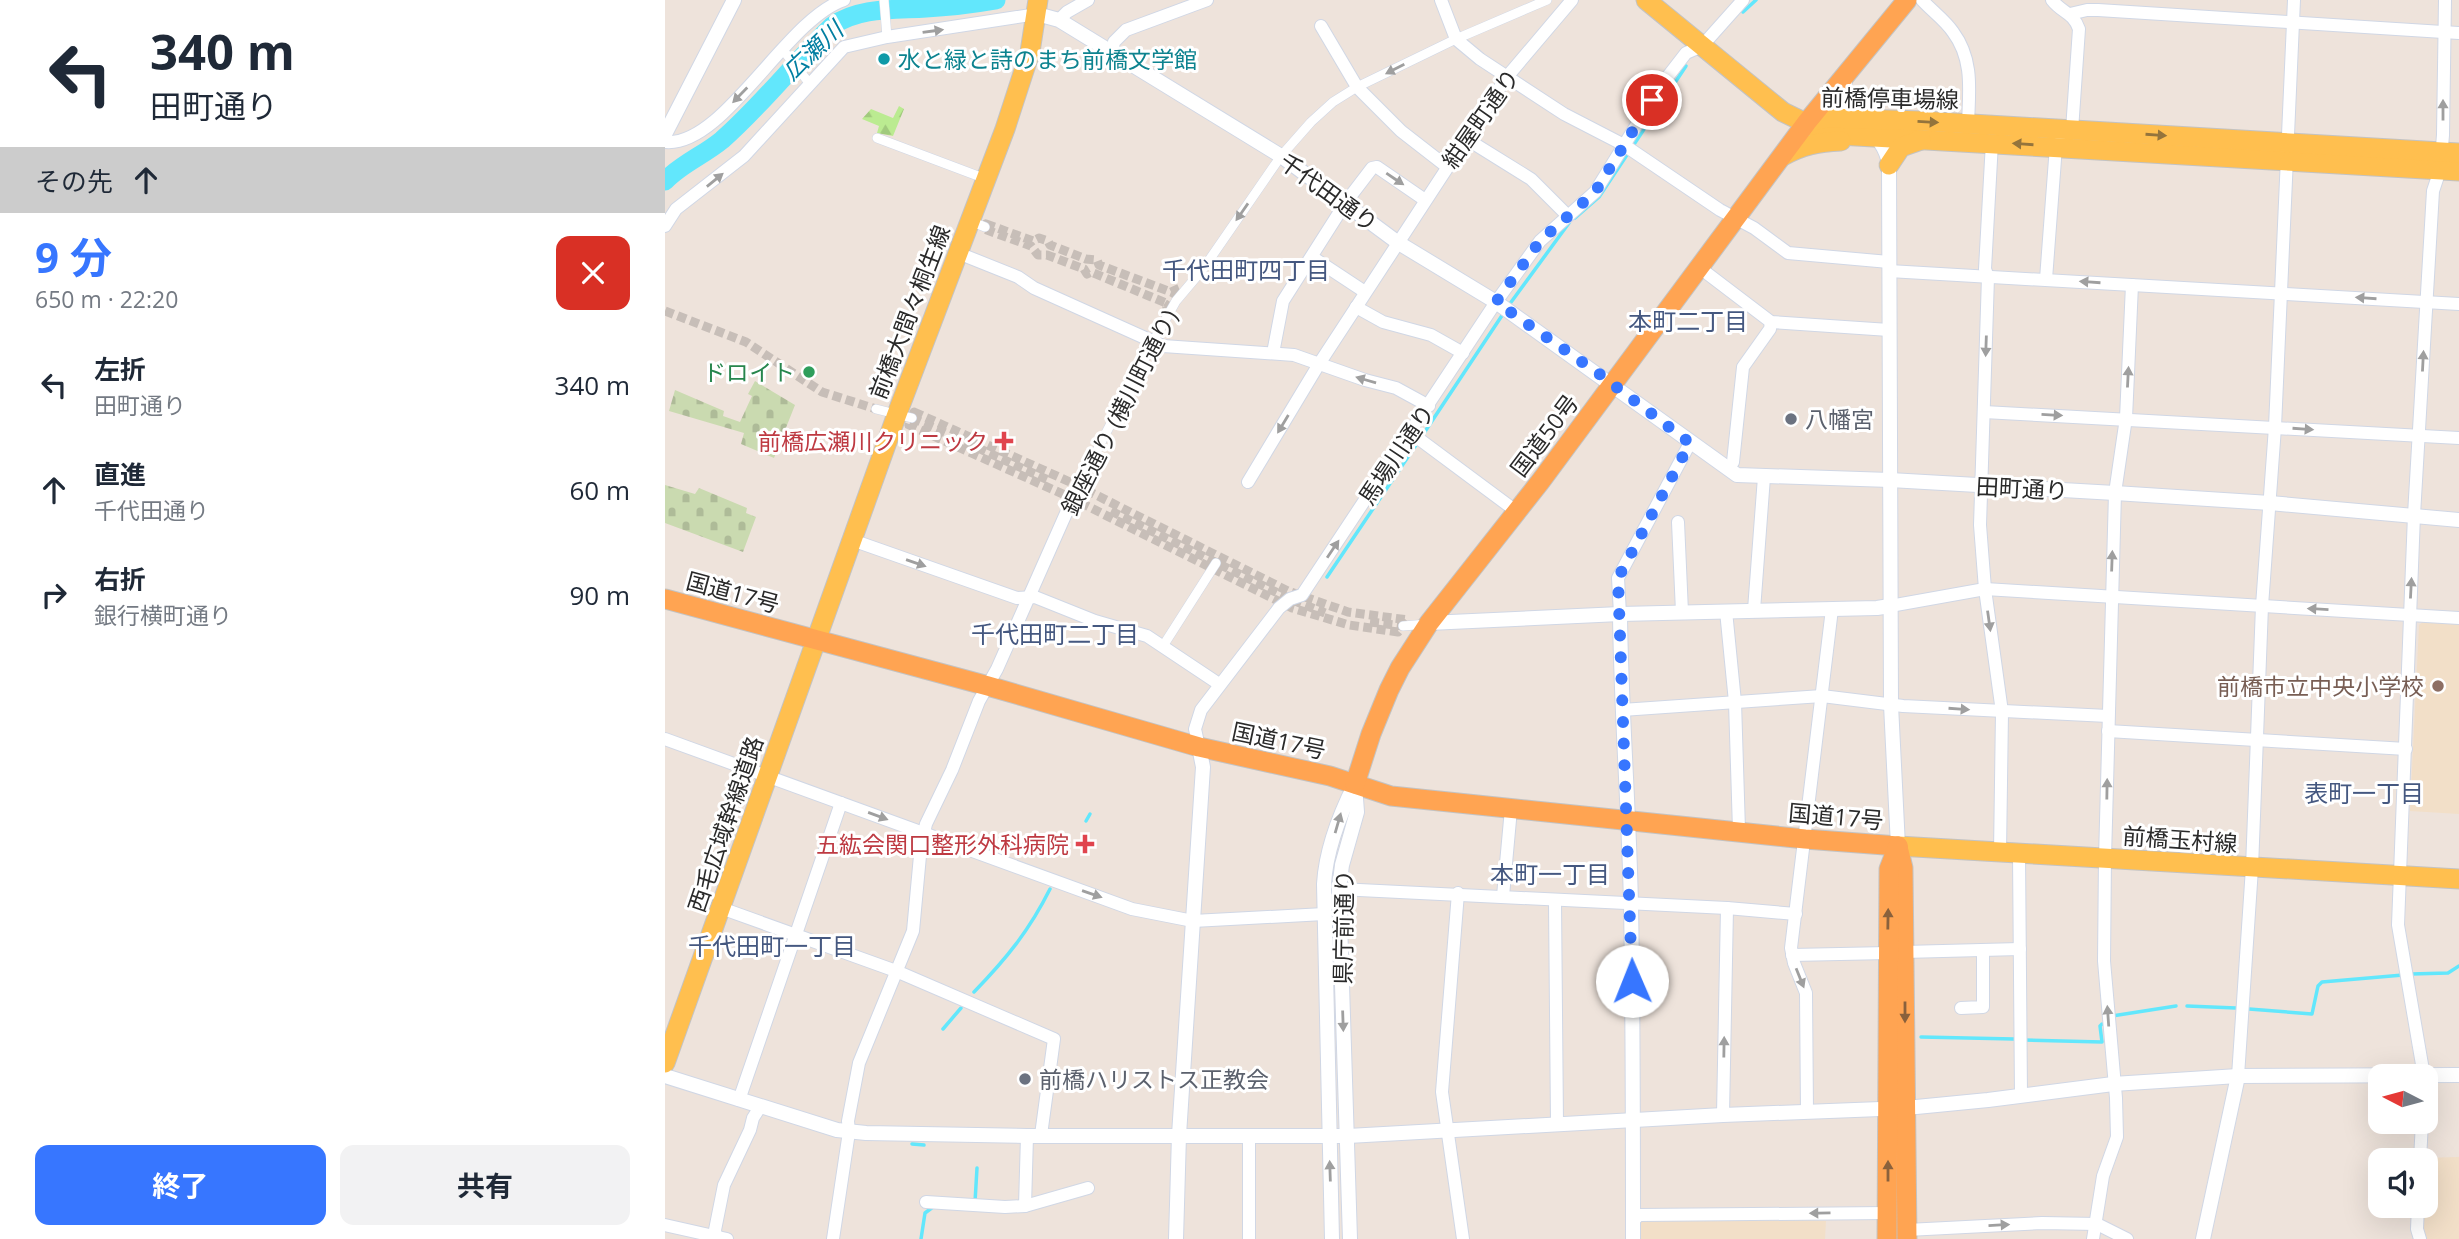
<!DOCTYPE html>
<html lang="ja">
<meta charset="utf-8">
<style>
:root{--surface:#fff;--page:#f2f2f3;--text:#1f2937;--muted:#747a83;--accent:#3776ff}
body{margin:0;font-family:"Open Sans","Noto Sans JP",sans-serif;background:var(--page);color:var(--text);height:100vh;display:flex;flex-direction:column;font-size:26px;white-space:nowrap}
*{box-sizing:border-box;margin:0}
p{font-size:23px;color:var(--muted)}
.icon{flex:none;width:38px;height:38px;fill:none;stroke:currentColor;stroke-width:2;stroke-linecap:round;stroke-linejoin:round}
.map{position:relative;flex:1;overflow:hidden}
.sheet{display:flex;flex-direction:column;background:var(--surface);width:665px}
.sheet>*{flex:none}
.top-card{background:#fff;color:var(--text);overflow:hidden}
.needle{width:46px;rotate:276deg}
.controls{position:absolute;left:1703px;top:1064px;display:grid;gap:14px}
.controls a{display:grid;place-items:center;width:70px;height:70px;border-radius:14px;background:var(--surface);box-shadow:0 7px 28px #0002;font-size:35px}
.pin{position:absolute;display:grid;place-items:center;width:60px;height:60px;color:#fff;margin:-30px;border:4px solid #fff;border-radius:50%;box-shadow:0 2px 7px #0007}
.me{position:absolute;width:77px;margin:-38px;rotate:359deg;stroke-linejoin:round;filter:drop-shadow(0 0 5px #0008)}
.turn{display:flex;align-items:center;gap:24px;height:147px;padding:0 35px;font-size:32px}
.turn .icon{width:91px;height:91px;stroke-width:2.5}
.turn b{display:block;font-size:49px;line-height:60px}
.then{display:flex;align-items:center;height:66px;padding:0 35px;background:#0003;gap:14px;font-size:26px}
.round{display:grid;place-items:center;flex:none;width:74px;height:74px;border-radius:14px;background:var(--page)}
.overview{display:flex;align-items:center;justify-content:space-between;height:119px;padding:0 35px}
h1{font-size:42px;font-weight:700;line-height:52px;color:var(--accent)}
.cta{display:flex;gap:14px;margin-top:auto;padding:14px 35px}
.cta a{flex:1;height:80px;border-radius:14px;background:var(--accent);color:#fff;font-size:28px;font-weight:700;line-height:80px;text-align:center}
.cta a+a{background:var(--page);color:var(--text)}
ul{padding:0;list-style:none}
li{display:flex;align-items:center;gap:21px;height:105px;padding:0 35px}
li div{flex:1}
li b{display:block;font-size:26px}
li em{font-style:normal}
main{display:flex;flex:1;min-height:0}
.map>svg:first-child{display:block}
.education{fill:#f2dfc8}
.forest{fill:url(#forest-firs)}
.cemetery{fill:url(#cemetery-stones)}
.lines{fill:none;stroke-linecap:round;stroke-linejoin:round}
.stream{stroke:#62e7fc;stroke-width:3.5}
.river{stroke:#62e7fc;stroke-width:19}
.pedestrian-tunnel{stroke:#c7beb8;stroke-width:9;stroke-dasharray:9 4.5;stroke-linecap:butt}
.pedestrian-casing{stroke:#d0d7e5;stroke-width:10}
.minor-casing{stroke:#d0d7e5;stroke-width:14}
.tertiary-casing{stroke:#d0d7e5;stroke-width:16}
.primary-casing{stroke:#c3c3c3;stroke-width:21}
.trunk-casing{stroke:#c3c3c3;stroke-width:21}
.pedestrian{stroke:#fff;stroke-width:9}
.minor{stroke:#fff;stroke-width:12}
.tertiary{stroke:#fff;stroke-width:14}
.primary{stroke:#ffbf4f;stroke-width:19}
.trunk{stroke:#ffa452;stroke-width:19}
.oneway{fill:#9f9f9f}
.oneway2{fill:#94743c}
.oneway3{fill:#8a613c}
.route{stroke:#3776ff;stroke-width:12;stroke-dasharray:0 21.6}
.culture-dot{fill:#0f9aa8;stroke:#fff;stroke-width:2.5}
.leisure-dot{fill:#2e9e5b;stroke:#fff;stroke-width:2.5}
.worship-dot{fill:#6b7280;stroke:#fff;stroke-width:2.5}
.health-dot{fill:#e0444e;stroke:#fff;stroke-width:2.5}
.education-dot{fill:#8d6e63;stroke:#fff;stroke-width:2.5}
.labels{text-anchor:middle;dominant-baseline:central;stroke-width:6;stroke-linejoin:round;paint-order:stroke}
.culture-label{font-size:23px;fill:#0d838f;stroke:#fff;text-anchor:start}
.street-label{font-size:23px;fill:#2a2a2a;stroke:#fff}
.leisure-label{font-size:23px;fill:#27864d;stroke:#fff;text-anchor:end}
.worship-label{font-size:23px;fill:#5b616d;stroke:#fff;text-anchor:start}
.health-label{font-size:23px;fill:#be3a42;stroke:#fff;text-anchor:end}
.education-label{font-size:23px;fill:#785e54;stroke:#fff;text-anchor:end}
.water-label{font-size:24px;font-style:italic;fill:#017ea1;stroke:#fff}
.neighbourhood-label{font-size:24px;fill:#455880;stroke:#fff}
</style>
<main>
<section class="sheet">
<div class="top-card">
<div class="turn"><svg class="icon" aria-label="left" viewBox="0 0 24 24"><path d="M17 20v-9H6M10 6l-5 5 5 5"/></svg><div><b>340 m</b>田町通り</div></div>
<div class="then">その先<svg class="icon" aria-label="ahead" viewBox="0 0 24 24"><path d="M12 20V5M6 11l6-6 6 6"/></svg></div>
</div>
<div class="overview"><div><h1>9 分</h1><p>650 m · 22:20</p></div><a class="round" style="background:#d93025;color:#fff"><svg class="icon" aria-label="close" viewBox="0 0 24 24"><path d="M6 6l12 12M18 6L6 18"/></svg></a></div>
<ul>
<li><svg class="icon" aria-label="left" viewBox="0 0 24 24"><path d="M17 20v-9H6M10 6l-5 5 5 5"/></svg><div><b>左折</b><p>田町通り</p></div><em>340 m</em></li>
<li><svg class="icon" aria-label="ahead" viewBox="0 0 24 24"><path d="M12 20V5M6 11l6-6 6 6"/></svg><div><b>直進</b><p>千代田通り</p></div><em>60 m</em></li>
<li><svg class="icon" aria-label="right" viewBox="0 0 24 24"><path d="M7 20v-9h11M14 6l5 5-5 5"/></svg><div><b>右折</b><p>銀行横町通り</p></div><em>90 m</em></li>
</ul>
<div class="cta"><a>終了</a><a>共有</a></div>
</section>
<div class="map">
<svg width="1794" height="1239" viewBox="0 0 1794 1239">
<defs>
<pattern id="forest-firs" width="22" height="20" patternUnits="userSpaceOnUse" patternTransform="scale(1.75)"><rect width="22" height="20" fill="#bbeb91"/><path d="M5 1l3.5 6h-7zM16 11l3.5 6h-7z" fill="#a1ca7d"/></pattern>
<pattern id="cemetery-stones" width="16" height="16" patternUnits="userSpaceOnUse" patternTransform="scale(1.75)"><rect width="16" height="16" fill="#cadab0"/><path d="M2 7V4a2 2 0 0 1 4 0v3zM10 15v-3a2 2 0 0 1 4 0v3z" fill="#aebb98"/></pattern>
</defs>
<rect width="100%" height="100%" fill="#eee3db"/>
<!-- education -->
<g class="education">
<polygon points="1762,619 1794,620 1794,814 1745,811 1754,625"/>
<polygon points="1794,1157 1794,1239 1757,1239 1756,1206 1760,1206 1760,1160 1757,1158"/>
<polygon points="976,1221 1142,1220 1161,1221 1160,1239 971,1239 971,1225"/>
</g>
<!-- forest -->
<polygon class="forest" points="234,106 239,109 228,136 212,133 214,126 197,119 206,109 228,118"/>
<!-- cemetery -->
<g class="cemetery">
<polygon points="90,381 130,405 109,458 76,444 79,433 4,411 10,390 59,411 58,416 75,422 87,396 83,394"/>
<polygon points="0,485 30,494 34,488 82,508 81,513 91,517 78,552 0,523"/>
</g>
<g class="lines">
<!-- stream -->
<g class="stream">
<polyline points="1078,12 1091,0"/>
<polyline points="910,218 934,197 1021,66"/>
<polyline points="844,305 904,223"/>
<polyline points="757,436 840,311"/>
<polyline points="662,577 753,442"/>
<polyline points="421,821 425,814"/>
<polyline points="1746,974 1783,973 1794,966"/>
<path d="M309,992c32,-33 55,-61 76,-103"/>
<polyline points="1522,1006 1571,1008"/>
<polyline points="1584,1009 1647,1014 1653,986 1657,982 1738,975"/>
<polyline points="1447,1016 1511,1006"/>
<polyline points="278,1029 296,1008"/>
<polyline points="1256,1037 1349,1039"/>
<polyline points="1359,1040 1437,1042 1435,1026 1437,1024"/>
<polyline points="247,1144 259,1145"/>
<polyline points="310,1202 312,1168"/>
<polyline points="256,1239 260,1213 268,1207"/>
</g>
<!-- river -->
<path class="river" d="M0,181c16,-17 39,-26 57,-41 40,-35 72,-77 110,-114 27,-19 62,-16 94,-18 24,-1 47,-4 70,-8"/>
<!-- pedestrian-tunnel -->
<g class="pedestrian-tunnel">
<polygon points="321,224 368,241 374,238 383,241 385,245 421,259 432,260 434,265 506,292 515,288 502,308 501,303 426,272 422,274 419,269 382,255 373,255 366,246 319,229"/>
<polyline points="0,311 81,342 157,392 211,409"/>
<polygon points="249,412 405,482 623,591 683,612 743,620 733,632 684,625 627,608 400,495 244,425"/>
<polyline points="247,418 281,433"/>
<polyline points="300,442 383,480"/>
<polyline points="446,511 625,599 660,613"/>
<polyline points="705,622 738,626"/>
</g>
<defs>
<g id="pedestrian">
<polyline points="219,0 222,37"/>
<polyline points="118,50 145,84"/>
<polyline points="212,138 321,179"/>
<polyline points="305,221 320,227"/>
<polyline points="211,409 247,418"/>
<polyline points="410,493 489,340 511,301 538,269 616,156 646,122 668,102 692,87 791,39 882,0"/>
<polyline points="738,626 762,624"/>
<polyline points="498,646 551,563"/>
</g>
<g id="minor">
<polyline points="776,0 791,39 815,59 899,114 959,145 1055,210 1089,228 1123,253 1224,262"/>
<path d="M1257,0c10,11 23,20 31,32 21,28 16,60 15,92"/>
<polyline points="1405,14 1422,10 1433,10 1794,33"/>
<polyline points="394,20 402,12 423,0"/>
<polyline points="656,26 692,87 736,131 781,166"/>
<polyline points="447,52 449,42 461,30 542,0"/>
<polyline points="800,138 866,179 902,215"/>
<path d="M0,142c58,6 121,-123 179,-142"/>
<polyline points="1327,142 1320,269 1323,277 1315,525 1320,589 1337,712 1335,853"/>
<polyline points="0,226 11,209 79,156 179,47 222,37 372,14"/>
<polyline points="293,253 353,277 369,288 498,346 629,355 700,380 731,388 764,406"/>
<polyline points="647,257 700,292"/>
<polyline points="1035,268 1106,322 1224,330"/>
<polyline points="1224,271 1794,304"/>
<path d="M1381,279l10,-133 16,-16 7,-101c-6,-17 -17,-16 -27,-29"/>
<polyline points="691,307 718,322 766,335 798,353"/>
<polyline points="608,353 618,301 681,202 707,168 712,167 760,200"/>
<polyline points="1319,412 1794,438"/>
<polyline points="746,433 851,511"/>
<polyline points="1063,469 1068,462 1078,367 1105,329 1106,322"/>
<polyline points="583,482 654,364 841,78 907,0"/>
<polyline points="1013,522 1017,612"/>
<polyline points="187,540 352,598 370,597 430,621 482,636 554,684"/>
<polyline points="1225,606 1320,589 1794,618"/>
<polyline points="1089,610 1099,477"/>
<polyline points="1061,611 1070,702 1074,830"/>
<polyline points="955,614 953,578 1025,443"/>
<polyline points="957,710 1157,696 1238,706 1443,716"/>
<polyline points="1443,731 1741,749"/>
<polyline points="0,739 467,909 528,921 659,914"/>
<polyline points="534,747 530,729 536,710 614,608 625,599 637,595 831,302 875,241 930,192 997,84 1021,53 1037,46 1078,0"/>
<polyline points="1354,854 1356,1096"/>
<polyline points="674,889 1062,908 1131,914"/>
<polyline points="793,893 777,1092 798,1239"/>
<polyline points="838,896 846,809"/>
<polyline points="890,901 892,1124"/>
<polyline points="56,908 231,971 389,1039 376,1135"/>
<polyline points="1239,952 1355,949"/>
<polyline points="1127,955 1223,953"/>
<polyline points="1296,1008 1318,1007 1318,950"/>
<polyline points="1573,1076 1587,868 1597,606 1610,427 1629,0"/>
<polyline points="1759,1076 1733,925 1749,515 1768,191 1775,170 1778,135 1780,0"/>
<polyline points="74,1100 176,803"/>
<polyline points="1142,1112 1141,993 1129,963 1126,948 1167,609"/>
<polyline points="1058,1115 1062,908"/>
<polyline points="1755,1160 1757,1122"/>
<polyline points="261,1202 340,1207 360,1206 423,1188"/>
<polyline points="360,1206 362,1136"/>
<polyline points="1753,1206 1752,1229 1755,1239"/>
<polyline points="968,1221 974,1215 1223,1213"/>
<polyline points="0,1225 62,1239"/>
<polyline points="1242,1230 1377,1223 1432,1224 1462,1239"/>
<polyline points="51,1237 50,1230 59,1185 85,1130 88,1118 95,1107"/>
<polyline points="168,1239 184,1132 183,1121 194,1063 248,931 256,845 261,824 287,770 314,701 332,669 410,493"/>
<polyline points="584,1239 584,1136"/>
<polyline points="1428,1239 1438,1176 1452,1137 1451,1098 1439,961 1440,858 1450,493 1461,418 1467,285"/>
</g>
<g id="tertiary">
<polyline points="372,14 394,20 616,156 732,242 831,302 1072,475 1225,480 1450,493 1605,503 1794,520"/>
<path d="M1181,76c-11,42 39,50 43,89l2,540 7,141"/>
<polyline points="0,134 69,0"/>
<path d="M955,614c1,97 9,194 11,291 2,111 2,223 2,334"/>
<polyline points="764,623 955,614 1212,608 1225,606"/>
<polyline points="0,1076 172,1130 201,1133 362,1136 683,1136 1058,1115 1241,1108 1323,1100 1448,1084 1573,1076 1794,1075"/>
<polyline points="511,1239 514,1135 538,767 534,747"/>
<path d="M667,1239l-8,-355c2,-35 16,-70 31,-100"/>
<polyline points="685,1239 674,889 677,865 692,812 690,785"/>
<polyline points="1538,1239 1573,1076"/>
</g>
<g id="primary">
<polyline points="981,0 1118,112 1153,129 1174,135 1794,171"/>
<polyline points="1142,122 1162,118 1257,121 1794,153"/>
<path d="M1118,156c19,-11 36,-14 58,-15"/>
<polyline points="1224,165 1236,147 1256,140"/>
<polyline points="1233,846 1794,879"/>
<polyline points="0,1063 232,414 340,129 365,52 373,0"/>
</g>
<g id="trunk">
<polyline points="0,599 323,686 534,747 665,776 726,796 1140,839 1233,846"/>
<polyline points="690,784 706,734 724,690 735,668 764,623 875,482 1142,122 1242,0"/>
<polyline points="1233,847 1238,868 1242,1239"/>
<polyline points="1222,1239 1224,869 1233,846"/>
</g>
</defs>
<!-- pedestrian casing -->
<use href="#pedestrian" class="pedestrian-casing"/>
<!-- minor casing -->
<use href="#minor" class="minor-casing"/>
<!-- tertiary casing -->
<use href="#tertiary" class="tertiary-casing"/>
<!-- primary casing -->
<use href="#primary" class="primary-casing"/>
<!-- trunk casing -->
<use href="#trunk" class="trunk-casing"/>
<!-- pedestrian -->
<use href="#pedestrian" class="pedestrian"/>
<!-- minor -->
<use href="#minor" class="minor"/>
<!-- tertiary -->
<use href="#tertiary" class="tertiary"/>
<!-- primary -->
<use href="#primary" class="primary"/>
<!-- trunk -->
<use href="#trunk" class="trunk"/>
</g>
<!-- one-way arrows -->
<defs><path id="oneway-solid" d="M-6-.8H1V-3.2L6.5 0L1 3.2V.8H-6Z" transform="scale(1.75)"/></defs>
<g class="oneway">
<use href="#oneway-solid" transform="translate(268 31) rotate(-8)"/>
<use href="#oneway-solid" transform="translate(730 69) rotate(153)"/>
<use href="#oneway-solid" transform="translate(75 95) rotate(134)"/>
<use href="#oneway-solid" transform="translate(1778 110) rotate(-90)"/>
<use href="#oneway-solid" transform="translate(730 179) rotate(34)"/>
<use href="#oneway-solid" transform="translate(50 180) rotate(-39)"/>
<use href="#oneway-solid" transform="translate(577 212) rotate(125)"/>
<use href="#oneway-solid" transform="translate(1425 282) rotate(-176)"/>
<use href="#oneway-solid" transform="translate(1701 298) rotate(-176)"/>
<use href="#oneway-solid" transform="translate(1321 346) rotate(92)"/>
<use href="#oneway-solid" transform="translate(1758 361) rotate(-87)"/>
<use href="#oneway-solid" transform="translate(1463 377) rotate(-87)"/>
<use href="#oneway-solid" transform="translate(701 380) rotate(-164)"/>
<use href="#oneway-solid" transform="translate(1387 415) rotate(3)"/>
<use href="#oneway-solid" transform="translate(618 424) rotate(121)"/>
<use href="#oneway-solid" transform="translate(1638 429) rotate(4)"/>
<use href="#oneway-solid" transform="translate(668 549) rotate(-56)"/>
<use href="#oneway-solid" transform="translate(1447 561) rotate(-88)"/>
<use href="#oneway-solid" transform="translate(251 563) rotate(19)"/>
<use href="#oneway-solid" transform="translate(1746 588) rotate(-87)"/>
<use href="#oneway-solid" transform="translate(1653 609) rotate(-177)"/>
<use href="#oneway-solid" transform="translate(1324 621) rotate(82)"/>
<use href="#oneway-solid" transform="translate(1294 709) rotate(4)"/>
<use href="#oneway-solid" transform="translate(1442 789) rotate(-89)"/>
<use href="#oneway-solid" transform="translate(213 816) rotate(20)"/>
<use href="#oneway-solid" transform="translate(673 823) rotate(-74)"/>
<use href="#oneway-solid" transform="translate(427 894) rotate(19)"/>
<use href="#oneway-solid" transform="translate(1135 978) rotate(68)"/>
<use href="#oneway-solid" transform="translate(1443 1016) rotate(-94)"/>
<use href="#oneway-solid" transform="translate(678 1021) rotate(88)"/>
<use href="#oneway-solid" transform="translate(1059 1047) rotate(-89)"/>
<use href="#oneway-solid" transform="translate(665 1171) rotate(-92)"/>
<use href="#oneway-solid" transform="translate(1155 1213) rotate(179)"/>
<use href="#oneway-solid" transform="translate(1334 1225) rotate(-3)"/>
</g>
<g class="oneway2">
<use href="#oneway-solid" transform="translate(1263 122) rotate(3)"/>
<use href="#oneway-solid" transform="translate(1491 135) rotate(4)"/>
<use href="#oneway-solid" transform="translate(1358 144) rotate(-176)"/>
</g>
<g class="oneway3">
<use href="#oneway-solid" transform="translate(1223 919) rotate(-89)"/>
<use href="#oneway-solid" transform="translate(1240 1012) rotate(90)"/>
<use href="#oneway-solid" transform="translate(1223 1171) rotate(-90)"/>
</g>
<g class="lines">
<!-- route -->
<polyline class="route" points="967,981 953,578 1025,443 933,373 831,302 875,241 930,192 987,100"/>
</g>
<!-- markers -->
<circle class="culture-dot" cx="219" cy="59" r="7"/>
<circle class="leisure-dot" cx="144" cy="372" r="7"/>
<g class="worship-dot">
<circle cx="1126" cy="419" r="7"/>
<circle cx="360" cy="1079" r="7"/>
</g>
<g class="health-dot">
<path d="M335.5 430.5h7v7h7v7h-7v7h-7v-7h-7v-7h7z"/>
<path d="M416.5 833.5h7v7h7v7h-7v7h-7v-7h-7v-7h7z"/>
</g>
<circle class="education-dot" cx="1773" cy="686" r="7"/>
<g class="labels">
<!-- culture labels -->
<g class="culture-label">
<text x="233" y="59">水と緑と詩のまち前橋文学館</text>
</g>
<!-- street labels -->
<g class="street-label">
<text transform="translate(1225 98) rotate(1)">前橋停車場線</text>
<text transform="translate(815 118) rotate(-55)">紺屋町通り</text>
<text transform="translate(664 192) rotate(36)">千代田通り</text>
<text transform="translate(244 312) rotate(-69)">前橋大間々桐生線</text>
<text transform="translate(454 412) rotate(-63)">銀座通り (横川町通り)</text>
<text transform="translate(879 435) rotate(-53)">国道50号</text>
<text transform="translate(731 454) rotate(-56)">馬場川通り</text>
<text transform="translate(1357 488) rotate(3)">田町通り</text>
<text transform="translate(68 592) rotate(15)">国道17号</text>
<text transform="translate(614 740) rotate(12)">国道17号</text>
<text transform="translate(1171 816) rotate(5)">国道17号</text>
<text transform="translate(60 824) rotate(-71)">西毛広域幹線道路</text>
<text transform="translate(1515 839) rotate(4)">前橋玉村線</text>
<text transform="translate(678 927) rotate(-89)">県庁前通り</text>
</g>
<!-- leisure labels -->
<g class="leisure-label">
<text x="130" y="372">ドロイト</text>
</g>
<!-- worship labels -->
<g class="worship-label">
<text x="1140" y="419">八幡宮</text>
<text x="374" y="1079">前橋ハリストス正教会</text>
</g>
<!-- health labels -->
<g class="health-label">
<text x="323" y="441">前橋広瀬川クリニック</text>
<text x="404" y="844">五紘会関口整形外科病院</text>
</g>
<!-- education labels -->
<g class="education-label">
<text x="1759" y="686">前橋市立中央小学校</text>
</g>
<!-- water labels -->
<g class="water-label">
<text transform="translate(147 50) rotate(-43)">広瀬川</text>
</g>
<!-- neighbourhood labels -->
<g class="neighbourhood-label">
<text x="581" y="269">千代田町四丁目</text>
<text x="1023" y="320">本町二丁目</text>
<text x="390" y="633">千代田町二丁目</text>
<text x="1699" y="792">表町一丁目</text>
<text x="885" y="873">本町一丁目</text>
<text x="107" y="945">千代田町一丁目</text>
</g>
</g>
</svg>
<div class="controls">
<a><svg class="needle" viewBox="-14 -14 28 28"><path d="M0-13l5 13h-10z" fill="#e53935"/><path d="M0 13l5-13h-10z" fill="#747a83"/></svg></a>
<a><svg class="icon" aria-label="sound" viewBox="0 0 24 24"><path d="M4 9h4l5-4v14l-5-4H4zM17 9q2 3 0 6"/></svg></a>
</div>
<div class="pin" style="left:987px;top:100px;background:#d93025"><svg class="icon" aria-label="arrive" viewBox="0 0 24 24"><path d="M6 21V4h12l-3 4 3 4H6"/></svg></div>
<svg class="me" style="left:967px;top:981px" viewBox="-20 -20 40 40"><circle r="19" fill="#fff"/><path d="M0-13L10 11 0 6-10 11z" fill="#3776ff"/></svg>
</div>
</main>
